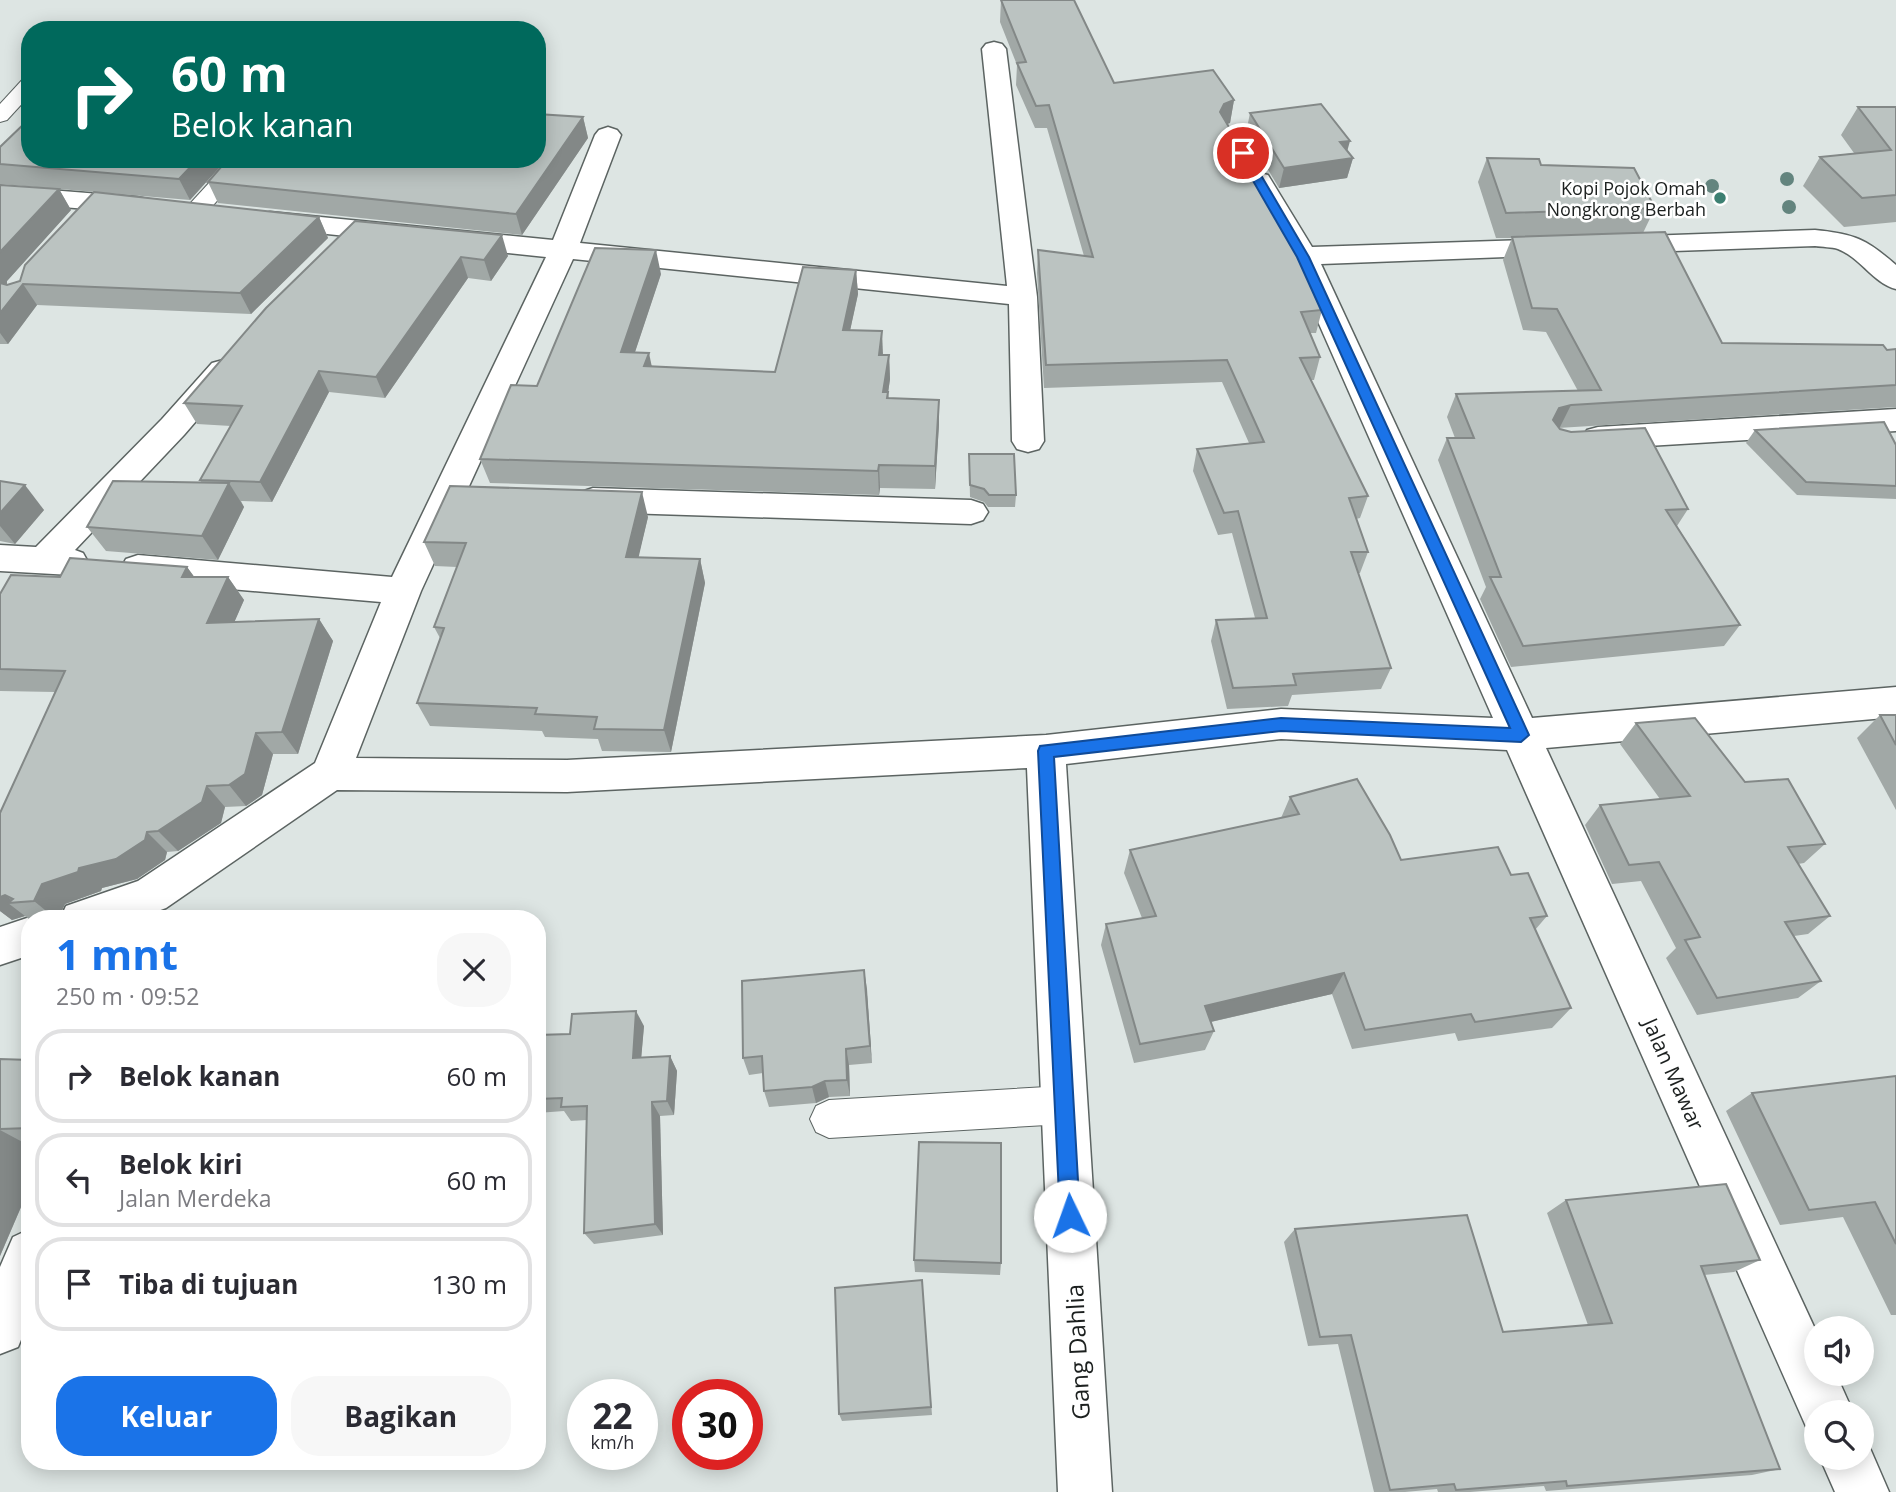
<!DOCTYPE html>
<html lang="id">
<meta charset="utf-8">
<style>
:root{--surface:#fff;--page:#f7f7f7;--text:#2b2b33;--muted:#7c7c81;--line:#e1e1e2;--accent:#1a73e8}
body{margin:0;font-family:"Open Sans",sans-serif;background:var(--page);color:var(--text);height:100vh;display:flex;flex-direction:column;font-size:26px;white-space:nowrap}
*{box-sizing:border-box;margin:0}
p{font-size:23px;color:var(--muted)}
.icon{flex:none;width:38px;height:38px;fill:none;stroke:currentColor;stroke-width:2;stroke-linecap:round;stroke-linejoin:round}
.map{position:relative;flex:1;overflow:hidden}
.details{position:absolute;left:21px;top:910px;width:525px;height:560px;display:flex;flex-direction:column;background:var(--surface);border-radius:28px;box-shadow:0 4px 18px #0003}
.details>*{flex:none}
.banner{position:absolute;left:21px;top:21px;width:525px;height:147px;border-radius:28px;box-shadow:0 4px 18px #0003;background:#00695c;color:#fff;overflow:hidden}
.controls{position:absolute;left:1804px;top:1316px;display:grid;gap:14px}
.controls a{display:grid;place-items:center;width:70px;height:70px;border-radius:50%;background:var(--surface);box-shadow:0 4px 18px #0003;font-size:35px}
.speed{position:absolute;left:567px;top:1379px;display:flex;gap:14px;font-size:35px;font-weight:700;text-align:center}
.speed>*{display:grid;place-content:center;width:91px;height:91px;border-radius:50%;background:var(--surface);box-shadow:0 4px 18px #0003;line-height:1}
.speed small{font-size:18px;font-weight:400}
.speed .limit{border:10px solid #d22;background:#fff;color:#111}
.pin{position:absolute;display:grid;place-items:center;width:60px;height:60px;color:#fff;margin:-30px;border:4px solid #fff;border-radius:50%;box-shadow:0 2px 7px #0007}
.me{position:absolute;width:77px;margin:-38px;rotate:357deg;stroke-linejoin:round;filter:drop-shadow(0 0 5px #0008)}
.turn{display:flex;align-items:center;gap:24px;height:147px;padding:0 35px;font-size:32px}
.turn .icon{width:91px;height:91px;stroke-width:2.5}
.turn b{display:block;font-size:49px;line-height:60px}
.round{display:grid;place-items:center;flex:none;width:74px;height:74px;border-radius:28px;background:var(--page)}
.headline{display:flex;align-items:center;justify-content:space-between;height:119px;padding:0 35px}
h1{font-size:42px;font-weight:700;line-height:52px;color:var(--accent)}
.cta{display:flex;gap:14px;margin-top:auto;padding:14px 35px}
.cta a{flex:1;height:80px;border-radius:28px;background:var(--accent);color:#fff;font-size:28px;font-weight:700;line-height:80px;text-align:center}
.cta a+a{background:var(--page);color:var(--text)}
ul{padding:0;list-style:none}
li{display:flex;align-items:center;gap:21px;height:94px;margin:0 14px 10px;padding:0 21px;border:4px solid var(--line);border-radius:28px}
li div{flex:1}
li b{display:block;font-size:26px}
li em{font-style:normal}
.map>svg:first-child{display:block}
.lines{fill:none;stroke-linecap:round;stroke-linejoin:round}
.service-casing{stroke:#5c6462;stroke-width:2}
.minor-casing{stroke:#5c6462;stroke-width:3}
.service{fill:#fff;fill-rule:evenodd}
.minor{fill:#fff;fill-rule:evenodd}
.tree{fill:#63847e}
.wall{fill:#a1a8a6}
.shaded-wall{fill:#838887}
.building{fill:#bbc3c1;stroke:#838887;stroke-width:2}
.route{fill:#1a73e8;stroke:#114b97;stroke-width:2}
.poi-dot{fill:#3d8072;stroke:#fff;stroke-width:2.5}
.labels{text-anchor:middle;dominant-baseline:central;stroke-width:5;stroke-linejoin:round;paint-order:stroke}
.far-poi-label{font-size:18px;fill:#1c201f;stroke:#fff;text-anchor:end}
.street-label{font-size:21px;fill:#1c201f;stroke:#fff}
.near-street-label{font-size:24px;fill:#1c201f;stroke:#fff}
</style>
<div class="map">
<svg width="1896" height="1492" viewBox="0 0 1896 1492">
<rect width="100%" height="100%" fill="#dde5e3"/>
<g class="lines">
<defs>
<g id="service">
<polygon points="30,77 30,95 7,120 0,122 0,104 23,79"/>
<polygon points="231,159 253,159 203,217 187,217 184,212 187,207"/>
<polygon points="1064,1086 1077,1092 1083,1105 1077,1118 1064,1124 829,1138 816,1132 810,1119 816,1106 829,1100"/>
</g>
<g id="minor">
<polygon points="994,42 1002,44 1006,49 1037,297 1044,441 1039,449 1028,452 1017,449 1012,441 1009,304 573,259 421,591 356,758 567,760 1046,735 1281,709 1493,718 1289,256 1246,181 1250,175 1259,173 1268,175 1312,247 1560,239 1570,241 1574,247 1570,253 1560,255 1321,264 1532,718 1896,687 1896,717 1546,748 1816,1331 1816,1374 1836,1374 1853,1412 1816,1412 1816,1434 1808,1431 1507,750 1281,739 1066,764 1112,1492 1058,1492 1027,768 567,792 337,790 166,908 136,919 60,919 66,906 138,881 315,763 381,602 138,581 126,577 121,568 126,559 138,555 392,577 546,257 270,228 260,226 256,220 260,214 270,212 553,240 595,135 599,130 608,127 617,130 621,135 580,243 1007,286 982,49 986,44"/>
<polygon points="0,186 137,197 147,199 151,205 147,211 137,213 0,202"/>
<path d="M1815,230c40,4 51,9 81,35v24c-23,-6 -35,-31 -58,-40 -6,-2 -16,-2 -23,-3l-198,7 -10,-2 -4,-6 4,-6 10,-2z"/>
<polygon points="223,360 234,363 238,370 234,377 184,435 75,550 83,553 88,562 83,571 71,575 0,571 0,545 36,547 162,419 212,363"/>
<polygon points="1896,409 1896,431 1598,449 1587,446 1582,438 1587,430 1598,427"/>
<polygon points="593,488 971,500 983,504 988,512 983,520 971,524 593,512 581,508 576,500 581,492"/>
<polygon points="30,917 35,919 30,919 30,955 0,965 0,927"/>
<polygon points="30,1229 30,1318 18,1347 0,1354 0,1267 13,1237"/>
<polygon points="1862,1437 1866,1439 1889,1492 1835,1492 1820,1458 1862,1458"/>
</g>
</defs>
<!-- service casing -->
<use href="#service" class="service-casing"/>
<!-- minor casing -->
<use href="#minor" class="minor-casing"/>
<!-- service -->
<use href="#service" class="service"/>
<!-- minor -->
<use href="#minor" class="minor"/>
</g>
<!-- trees -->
<g class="tree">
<circle cx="1787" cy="179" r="7"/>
<circle cx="1712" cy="186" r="7"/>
<circle cx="1789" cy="207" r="7"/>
</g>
<!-- wall -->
<g class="wall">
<polygon points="1001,0 1114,83 1234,100 1230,123 1227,124 1322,310 1316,333 1310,333 1320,357 1314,380 1310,380 1368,496 1360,518 1356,519 1368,552 1360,573 1358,573 1391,668 1381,689 1292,695 1288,706 1227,709 1211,641 1216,620 1255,618 1232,533 1218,535 1193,471 1197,449 1249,443 1222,382 1044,388 1037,273 1038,250 1084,256 1047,128 1035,128 1016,85 1017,65 1000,22"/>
<polygon points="1858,107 1896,107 1896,222 1844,227 1803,186 1820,157 1854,153 1841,135"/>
<polygon points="1250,113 1353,158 1347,178 1279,188 1246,133"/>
<polygon points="583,117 588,138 522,235 218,203 208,182 537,159"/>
<polygon points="0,147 30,159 227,159 190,200 0,184"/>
<polygon points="1487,158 1541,165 1655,208 1643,233 1722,343 1887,350 1896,349 1896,407 1558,428 1688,509 1677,526 1740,625 1724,646 1511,667 1480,599 1486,587 1438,460 1447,438 1455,438 1447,417 1456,394 1578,391 1546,332 1523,330 1503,260 1512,238 1496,238 1478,182"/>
<polygon points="0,185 59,189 71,210 7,281 7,285 319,217 328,238 251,314 37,305 8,344 0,344"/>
<polygon points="355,221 508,256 491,281 468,278 385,398 329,392 272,502 241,501 244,507 218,560 106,551 87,527 201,482 200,480 231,426 197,424 184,403"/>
<polygon points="856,270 858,294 850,330 883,355 889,355 890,379 888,392 889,398 939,400 939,424 935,489 880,488 879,495 490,483 480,459 537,386 661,274 635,352 652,366 775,372"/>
<polygon points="1755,430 1896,445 1896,499 1797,495 1746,443"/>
<polygon points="969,454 1016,495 1015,507 988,507 984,502 970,497"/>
<polygon points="0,481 44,510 15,544 0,541"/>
<polygon points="648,517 638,557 700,559 705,583 671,752 602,751 598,739 545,737 542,731 430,726 417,703 440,638 434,627 457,567 435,566 424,542"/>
<polygon points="187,567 194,577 228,577 244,600 234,622 319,619 333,641 298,754 273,754 262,795 246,806 225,807 221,823 178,851 167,852 165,860 137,879 102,888 101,891 65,904 58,919 30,919 30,920 25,916 12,920 0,911 0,813 55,692 0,691 0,594 60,577"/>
<polygon points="1880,715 1896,715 1896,810 1857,738"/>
<polygon points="1636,723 1745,782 1825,844 1804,863 1798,864 1830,916 1808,934 1794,936 1821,981 1798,998 1697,1015 1666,958 1676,948 1641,881 1612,884 1585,825 1600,805 1660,799 1620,744"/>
<polygon points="1290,797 1401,860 1511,875 1547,916 1535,930 1571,1008 1552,1028 1458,1041 1455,1033 1352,1049 1332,994 1211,1022 1214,1031 1205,1050 1134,1063 1101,945 1106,924 1142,918 1124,873 1130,850 1281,818"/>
<polygon points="864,970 872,1063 849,1065 850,1096 829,1097 816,1103 769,1107 764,1091 763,1073 749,1075 743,1058"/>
<polygon points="644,1026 641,1058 670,1056 677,1071 674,1115 660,1116 663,1235 594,1244 584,1233 587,1120 571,1121 564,1111 537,1113 537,1035 570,1034"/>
<polygon points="0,1059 30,1060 30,1186 0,1256"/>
<polygon points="1896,1076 1896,1315 1891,1315 1843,1217 1780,1225 1726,1111 1752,1093"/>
<polygon points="1566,1200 1760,1260 1734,1272 1704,1275 1780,1469 1752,1475 1546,1491 1544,1486 1470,1492 1438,1492 1437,1489 1405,1492 1374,1492 1338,1344 1308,1346 1284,1242 1295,1229 1503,1332 1588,1325 1547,1213"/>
<polygon points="914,1260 1001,1263 1000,1275 915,1272"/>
<polygon points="922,1280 932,1415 842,1421 839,1414"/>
</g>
<!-- shaded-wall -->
<g class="shaded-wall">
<polygon points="1234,100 1230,123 1220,126 1220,112 1224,104"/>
<polygon points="583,117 588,138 522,235 516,214"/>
<polygon points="1350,141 1345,159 1353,158 1347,178 1279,188 1284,168 1340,142"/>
<polygon points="198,159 227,159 190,200 179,179"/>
<polygon points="59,189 71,210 7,281 6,295 0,287 0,252"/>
<polygon points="319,217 328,238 251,314 240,293"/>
<polygon points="502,235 508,256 491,281 484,260"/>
<polygon points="656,250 661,274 627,376 621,352"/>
<polygon points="461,257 468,278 385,398 376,377"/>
<polygon points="856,270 858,294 845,354 843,330"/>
<polygon points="23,284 37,305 8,344 0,333 0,313"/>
<polygon points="882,331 883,355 879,355"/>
<polygon points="649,353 654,377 644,366"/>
<polygon points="889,355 890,379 885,415 883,392"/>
<polygon points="319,371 329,392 272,502 260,482"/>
<polygon points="939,400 939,424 935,489 935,466"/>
<polygon points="1571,405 1560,427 1548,430 1542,442 1559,408"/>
<polygon points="879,465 880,488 879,495 878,471"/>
<polygon points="229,483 244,507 218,560 202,536"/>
<polygon points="25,485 44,510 15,544 0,526 0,513"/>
<polygon points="642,492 648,517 633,581 626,557"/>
<polygon points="700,559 705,583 671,752 664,730"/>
<polygon points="187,567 204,590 182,577"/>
<polygon points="228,577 244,600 224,646 207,623"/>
<polygon points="319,619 333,641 298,754 282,732"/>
<polygon points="256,733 273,754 262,795 246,806 229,785"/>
<polygon points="207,786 225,807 221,823 178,851 158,831"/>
<polygon points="147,832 167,852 165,860 137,879 102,888 101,891 65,904 58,919 56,919 34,901 42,884 79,868"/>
<polygon points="5,895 14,902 8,903 25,916 12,920 0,911 0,897"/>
<polygon points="864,970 867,989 872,1063 870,1046"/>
<polygon points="1344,973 1332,994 1197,1025 1205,1006"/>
<polygon points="636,1011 644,1026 640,1072 633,1058"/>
<polygon points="846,1049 849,1065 850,1096 847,1080"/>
<polygon points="670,1056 677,1071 674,1115 667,1101"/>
<polygon points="825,1081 829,1097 816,1103 812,1087"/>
<polygon points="652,1102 660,1116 663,1235 655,1224"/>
<polygon points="0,1130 30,1146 30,1186 0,1256"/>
</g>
<!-- building -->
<g class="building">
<polygon points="1001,0 1074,0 1114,83 1213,70 1234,100 1224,104 1220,112 1281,215 1322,310 1301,312 1320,357 1300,358 1368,496 1349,498 1368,552 1351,552 1391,668 1293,674 1296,685 1233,688 1216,620 1267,618 1238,511 1224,513 1197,449 1264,442 1227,360 1046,365 1038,250 1093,257 1049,105 1036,106 1017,63 1026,62"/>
<polygon points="1321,104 1350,141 1340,142 1353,158 1284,168 1250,113"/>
<polygon points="1858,107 1896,107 1896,195 1862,198 1820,157 1891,150"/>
<polygon points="537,114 583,117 516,214 208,182 228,159 537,159"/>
<polygon points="29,119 30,119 30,159 198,159 179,179 0,164 0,147"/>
<polygon points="1487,158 1539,159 1541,165 1634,168 1655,208 1506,213"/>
<polygon points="0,185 59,189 0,252"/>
<polygon points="94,192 319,217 240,293 23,284 0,313 0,283 7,285 20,281 25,265"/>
<polygon points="355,221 502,235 484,260 461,257 376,377 319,371 260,482 200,480 242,406 184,403 266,308"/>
<polygon points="1665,232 1722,343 1883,345 1887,350 1896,349 1896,385 1571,405 1559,408 1553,420 1560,429 1571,432 1645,428 1688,509 1666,510 1740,625 1523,646 1490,577 1501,577 1447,438 1474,438 1456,394 1601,390 1557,309 1532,308 1512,237"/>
<polygon points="595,248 656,250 621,352 649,353 644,366 775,372 803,267 856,270 843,330 882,331 879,355 889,355 883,392 888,392 887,398 939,400 935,466 879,465 878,471 480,459 511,385 537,386"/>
<polygon points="1884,422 1896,445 1896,486 1806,482 1755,430"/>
<polygon points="969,454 1014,454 1016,495 989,495 984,489 970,485"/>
<polygon points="0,481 25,485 0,513"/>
<polygon points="113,481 229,483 202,536 87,527"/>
<polygon points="450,486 642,492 626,557 700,559 664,730 594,729 597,717 535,714 537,708 417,703 444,628 434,627 466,543 424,542"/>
<polygon points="70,558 187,567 182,577 228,577 207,623 319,619 282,732 256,733 245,774 229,785 207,786 202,802 158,831 147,832 145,840 116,859 79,868 78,872 42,884 34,901 8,903 13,899 5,895 0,897 0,813 65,671 0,669 0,594 11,575 60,577"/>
<polygon points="1880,715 1896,715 1896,745"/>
<polygon points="1695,718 1745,782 1788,779 1825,844 1788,847 1830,916 1785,922 1821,981 1717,998 1685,940 1700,937 1659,862 1629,865 1600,805 1690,796 1636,723"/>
<polygon points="1357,779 1390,835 1401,860 1498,847 1511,875 1528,873 1547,916 1530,918 1571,1008 1475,1022 1471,1014 1365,1030 1344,973 1205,1006 1214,1031 1140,1044 1106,924 1156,916 1130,850 1299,814 1290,797"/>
<polygon points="864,970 870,1046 846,1049 847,1080 825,1081 812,1087 764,1091 762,1056 743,1058 742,981"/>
<polygon points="636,1011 633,1058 670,1056 667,1101 652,1102 655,1224 584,1233 587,1106 561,1107 562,1098 537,1099 537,1035 570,1034 572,1014"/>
<polygon points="0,1059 30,1060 30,1128 0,1129"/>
<polygon points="1896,1076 1896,1244 1875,1202 1809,1210 1752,1093"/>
<polygon points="919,1142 1001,1143 1001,1263 914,1260"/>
<polygon points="1726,1184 1760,1260 1701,1266 1780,1469 1567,1486 1566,1481 1456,1490 1454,1484 1390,1490 1351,1335 1320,1337 1295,1229 1467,1215 1503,1332 1612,1323 1566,1200"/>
<polygon points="922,1280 931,1407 839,1414 835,1288"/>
</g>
<!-- route -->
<polygon class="route" points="1243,150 1248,153 1309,257 1529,735 1521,742 1281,731 1054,757 1080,1216 1077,1223 1070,1226 1063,1223 1060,1216 1038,751 1040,746 1281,718 1510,728 1297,257 1237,153"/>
<!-- markers -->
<circle class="poi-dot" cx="1720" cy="198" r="7"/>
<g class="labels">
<!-- far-poi labels -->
<g class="far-poi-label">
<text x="1706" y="188">Kopi Pojok Omah<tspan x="1706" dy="21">Nongkrong Berbah</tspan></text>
</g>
<!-- street labels -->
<g class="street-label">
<text transform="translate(1674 1074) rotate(66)">Jalan Mawar</text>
</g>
<!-- near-street labels -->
<g class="near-street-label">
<text transform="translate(1077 1352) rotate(-93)">Gang Dahlia</text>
</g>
</g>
</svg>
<div class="controls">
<a><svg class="icon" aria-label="sound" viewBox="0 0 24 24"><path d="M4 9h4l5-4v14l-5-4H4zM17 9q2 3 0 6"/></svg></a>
<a><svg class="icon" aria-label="search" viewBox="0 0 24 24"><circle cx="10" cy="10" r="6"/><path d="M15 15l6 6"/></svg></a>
</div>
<div class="speed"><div>22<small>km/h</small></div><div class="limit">30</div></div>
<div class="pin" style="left:1243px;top:153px;background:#d93025"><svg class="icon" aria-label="arrive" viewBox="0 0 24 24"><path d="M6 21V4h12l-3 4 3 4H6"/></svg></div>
<svg class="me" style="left:1070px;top:1216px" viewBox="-20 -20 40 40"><circle r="19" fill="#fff"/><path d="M0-13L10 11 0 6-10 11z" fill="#1a73e8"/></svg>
<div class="banner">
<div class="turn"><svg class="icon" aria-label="right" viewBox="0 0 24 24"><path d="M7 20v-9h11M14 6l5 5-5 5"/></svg><div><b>60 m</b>Belok kanan</div></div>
</div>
<section class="details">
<div class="headline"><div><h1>1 mnt</h1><p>250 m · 09:52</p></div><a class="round"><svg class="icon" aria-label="close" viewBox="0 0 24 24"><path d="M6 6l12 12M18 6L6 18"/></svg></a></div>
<ul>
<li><svg class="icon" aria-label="right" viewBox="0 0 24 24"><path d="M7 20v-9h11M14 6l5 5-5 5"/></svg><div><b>Belok kanan</b></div><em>60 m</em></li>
<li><svg class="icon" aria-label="left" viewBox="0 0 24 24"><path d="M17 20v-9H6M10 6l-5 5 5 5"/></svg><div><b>Belok kiri</b><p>Jalan Merdeka</p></div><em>60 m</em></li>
<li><svg class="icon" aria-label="arrive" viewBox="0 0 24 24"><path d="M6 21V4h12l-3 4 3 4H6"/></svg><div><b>Tiba di tujuan</b></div><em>130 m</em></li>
</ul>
<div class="cta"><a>Keluar</a><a>Bagikan</a></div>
</section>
</div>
